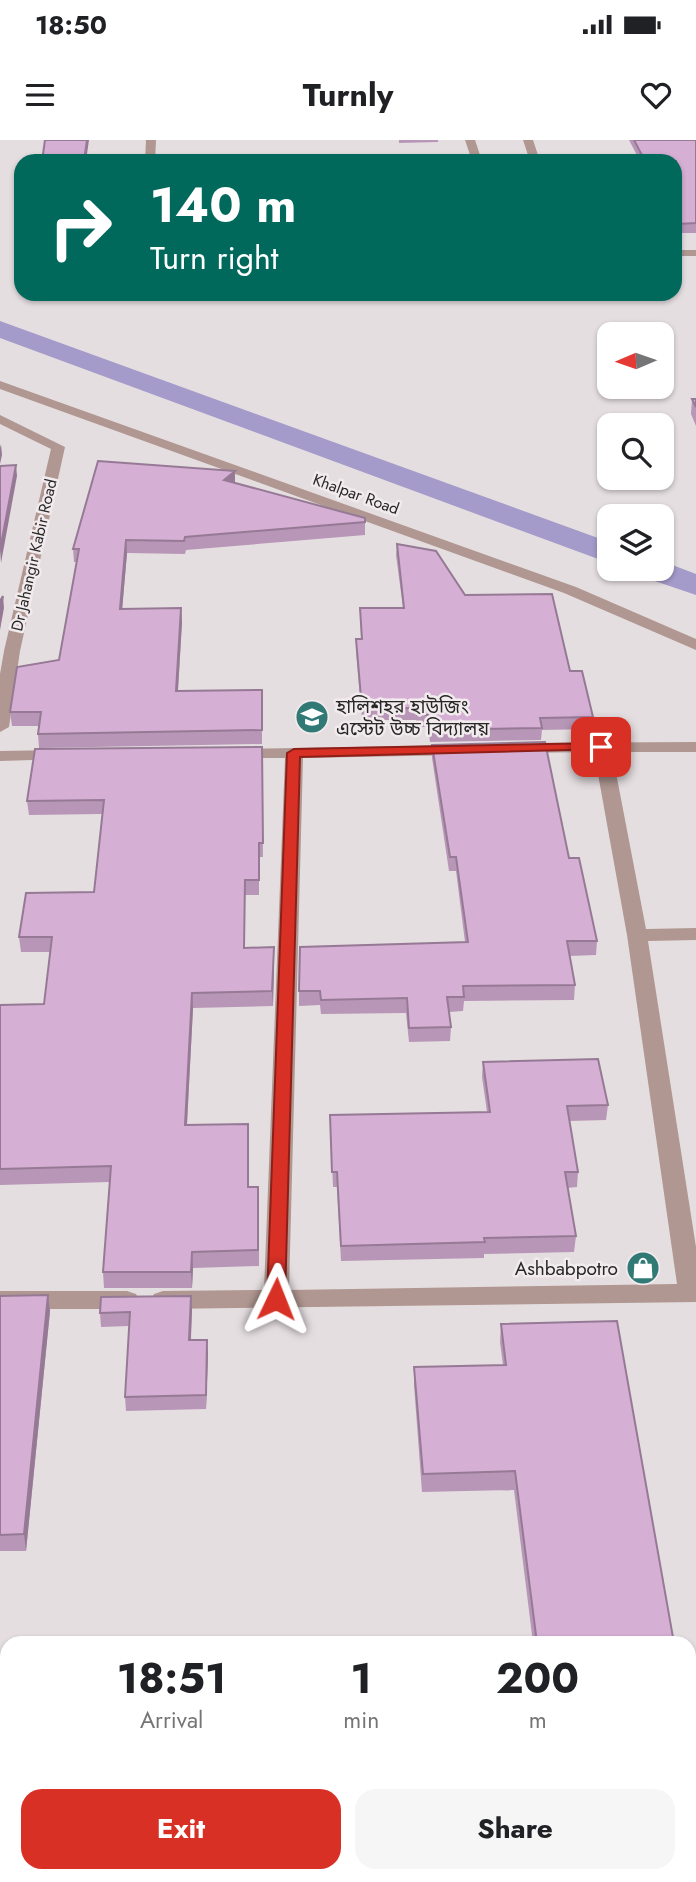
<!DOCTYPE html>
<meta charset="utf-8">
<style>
:root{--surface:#fff;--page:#f6f6f6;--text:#202124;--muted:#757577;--accent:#d93025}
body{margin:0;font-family:Jost,"Noto Sans Bengali",sans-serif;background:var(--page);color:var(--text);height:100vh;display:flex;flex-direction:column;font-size:26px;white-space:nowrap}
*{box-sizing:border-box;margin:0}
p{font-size:23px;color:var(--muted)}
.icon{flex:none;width:38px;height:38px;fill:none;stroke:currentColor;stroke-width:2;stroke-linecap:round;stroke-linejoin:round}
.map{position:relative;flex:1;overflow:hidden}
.side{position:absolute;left:0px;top:1496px;width:696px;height:247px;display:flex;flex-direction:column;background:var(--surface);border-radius:21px 21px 0 0;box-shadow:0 2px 5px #0004}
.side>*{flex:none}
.top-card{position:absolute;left:14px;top:14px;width:668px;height:147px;border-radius:21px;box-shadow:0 2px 5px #0004;background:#00695c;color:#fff;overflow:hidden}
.needle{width:46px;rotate:268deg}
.controls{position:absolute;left:597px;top:182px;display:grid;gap:14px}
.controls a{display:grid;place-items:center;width:77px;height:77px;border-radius:14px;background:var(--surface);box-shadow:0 2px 5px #0004;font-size:35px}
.pin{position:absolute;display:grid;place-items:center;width:60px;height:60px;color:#fff;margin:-30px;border-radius:14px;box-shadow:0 4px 10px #0006}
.me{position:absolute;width:77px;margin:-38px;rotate:2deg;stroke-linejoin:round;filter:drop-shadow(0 0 5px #0008)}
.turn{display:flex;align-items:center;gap:24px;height:147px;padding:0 21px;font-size:32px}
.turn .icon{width:91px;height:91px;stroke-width:2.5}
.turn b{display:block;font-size:49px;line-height:60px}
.eta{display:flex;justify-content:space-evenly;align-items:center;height:119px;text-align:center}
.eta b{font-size:42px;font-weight:700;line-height:49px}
.cta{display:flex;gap:14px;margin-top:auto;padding:14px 21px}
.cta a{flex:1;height:80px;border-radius:21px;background:var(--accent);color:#fff;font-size:28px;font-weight:700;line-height:80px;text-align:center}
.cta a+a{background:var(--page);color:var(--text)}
.status{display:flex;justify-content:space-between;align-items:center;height:49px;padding:0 35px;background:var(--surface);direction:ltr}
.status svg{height:19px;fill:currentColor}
header{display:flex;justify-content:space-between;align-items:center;height:91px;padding:0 21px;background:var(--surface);font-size:32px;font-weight:700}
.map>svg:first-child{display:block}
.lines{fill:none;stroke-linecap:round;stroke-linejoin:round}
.canal{fill:#a49bca;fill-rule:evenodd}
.minor{fill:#b09791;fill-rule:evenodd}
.wall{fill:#b896b7}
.shaded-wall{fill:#967a95}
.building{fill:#d6afd5;stroke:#967a95;stroke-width:2}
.route{fill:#d93025;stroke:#8d1f18;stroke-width:2}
.labels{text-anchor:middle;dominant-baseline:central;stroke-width:5;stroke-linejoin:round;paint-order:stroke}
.far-street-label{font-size:16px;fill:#282626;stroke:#f2ebed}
.poi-label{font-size:19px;fill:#282626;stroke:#f2ebed;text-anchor:start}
</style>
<div class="status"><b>18:50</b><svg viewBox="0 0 49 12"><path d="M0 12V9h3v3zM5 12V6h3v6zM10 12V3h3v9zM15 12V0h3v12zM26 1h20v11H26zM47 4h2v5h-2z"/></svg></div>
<header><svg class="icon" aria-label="menu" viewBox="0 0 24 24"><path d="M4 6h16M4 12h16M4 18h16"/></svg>Turnly<svg class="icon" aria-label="heart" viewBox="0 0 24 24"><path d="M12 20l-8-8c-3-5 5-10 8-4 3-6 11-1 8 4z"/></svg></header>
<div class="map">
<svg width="696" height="1742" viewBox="0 0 696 1742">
<rect width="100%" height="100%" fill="#e5dee0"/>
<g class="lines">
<!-- canal -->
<g class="canal">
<polygon points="0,181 609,402 609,423 0,198"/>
<polygon points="662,421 696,434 696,455 640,436 635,429 662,429"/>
</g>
<!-- minor -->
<g class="minor">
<polygon points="146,0 156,0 155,21 145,21"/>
<polygon points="465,0 475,0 482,21 472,21"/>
<polygon points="523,0 533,0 540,21 530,21"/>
<rect x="676" y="110" width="20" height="6"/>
<polygon points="0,241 576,447 696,499 696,510 564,453 0,249"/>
<polygon points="0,275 65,307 20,511 9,587 0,592 0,534 4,511 51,309 0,284"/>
<polygon points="696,602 696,612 612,612 646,789 696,788 696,800 648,801 696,1107 696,1162 163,1169 154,1166 151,1160 154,1154 163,1151 264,1150 285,618 230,618 227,614 236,609 461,605 470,610 461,615 303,618 289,1150 677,1144 627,795 594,612 517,613 508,608 517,603"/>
<polygon points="60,610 69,615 66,619 0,621 0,611"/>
<polygon points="0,1151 127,1151 136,1154 139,1160 136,1166 127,1169 0,1169"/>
<polygon points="7,1587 7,1613 0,1614 0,1588"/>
<polygon points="99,1736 131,1736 132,1742 100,1742"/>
</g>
</g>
<!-- wall -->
<g class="wall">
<polygon points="399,0 438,0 438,2 399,3"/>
<polygon points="629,0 696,0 696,93 677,93 676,90 676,21 640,21"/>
<polygon points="692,259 696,259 696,286 691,274"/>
<polygon points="235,331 235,343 365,378 365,395 186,410 185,414 127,413 122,469 181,468 182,482 178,551 262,550 262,604 39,608 38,594 39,586 12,586 10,572 59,520 77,422 74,422 73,409"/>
<polygon points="397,404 570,531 593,577 592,589 542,590 541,600 430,602 428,587 417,587 416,580 362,580 356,511 356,499 361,499 360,468 403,468 396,415"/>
<polygon points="432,605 569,718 597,801 596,815 570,816 575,845 574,860 464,861 463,871 449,872 451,887 450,901 409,902 406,873 321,874 320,865 299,866 299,851 465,802 456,731 449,731 432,618"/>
<polygon points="262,607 263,717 259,717 259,755 245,755 245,808 274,822 273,866 193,868 187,985 248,1000 248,1047 259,1063 259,1126 193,1128 192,1148 104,1148 103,1132 110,1042 0,1045 0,865 44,864 50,812 21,812 19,797 94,752 102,674 29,675 27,661"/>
<polygon points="483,922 608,965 606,980 569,981 578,1032 577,1047 567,1048 576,1096 574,1112 484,1114 484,1118 341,1121 337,1047 333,1047 330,975 487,972 482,937"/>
<polygon points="48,1155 50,1171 26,1411 0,1411 0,1156"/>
<polygon points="191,1156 192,1170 191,1200 208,1213 206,1269 126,1271 125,1257 129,1186 101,1187 100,1173"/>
<polygon points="501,1184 674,1503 533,1503 514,1350 422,1352 414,1245 414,1227 503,1225 500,1202"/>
</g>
<!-- shaded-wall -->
<g class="shaded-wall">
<polygon points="87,0 89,0 86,21 84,21"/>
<polygon points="1,304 2,315 0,324 0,308"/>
<polygon points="16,325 17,336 1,423 0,410"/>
<polygon points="235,331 235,344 224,340"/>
<polygon points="126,400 127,413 121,483 120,469"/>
<polygon points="3,456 4,468 0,490 0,471"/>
<polygon points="181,468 182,482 177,565 176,551"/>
<polygon points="274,807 274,822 273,866 272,851"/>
<polygon points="192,853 193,868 186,1001 185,985"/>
<polygon points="192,1112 193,1128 192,1148 191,1132"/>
<polygon points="48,1155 50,1171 26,1411 24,1394"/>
<polygon points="191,1156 192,1170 190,1214 189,1200"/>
<polygon points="207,1200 208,1213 206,1269 206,1255"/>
</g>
<!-- building -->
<g class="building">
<polygon points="45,0 87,0 84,21 42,21"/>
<polygon points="634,0 696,0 696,83 678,84 676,79 676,21 645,21"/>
<polygon points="692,259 696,259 696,267"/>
<polygon points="98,321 235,331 224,340 365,378 365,382 185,397 184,401 126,400 120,469 181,468 176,551 262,550 262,590 38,594 41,572 10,572 17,527 59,520 79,409 73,409"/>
<polygon points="16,325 0,410 0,326"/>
<polygon points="397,404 436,411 465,455 552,454 570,531 582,531 593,577 540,578 542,588 430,590 428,575 417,575 416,568 362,569 356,499 362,499 360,468 404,468"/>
<polygon points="3,456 0,471 0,461"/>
<polygon points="545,602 569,718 579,718 597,801 567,801 575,845 463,846 464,857 447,857 451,887 409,888 407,858 321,860 320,851 299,851 300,807 468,802 456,717 450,717 432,605"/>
<polygon points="262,607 263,703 259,703 259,740 245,740 244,808 274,807 272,851 192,853 185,985 248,984 248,1047 258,1047 258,1110 192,1112 191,1132 103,1132 111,1026 0,1029 0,865 44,864 52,797 19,797 26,753 94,752 104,660 27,661 35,609"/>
<polygon points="598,919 608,965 567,966 578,1032 565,1032 576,1096 484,1098 485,1102 341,1106 337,1032 332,1032 330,975 490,972 483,922"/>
<polygon points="48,1155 24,1394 0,1395 0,1156"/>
<polygon points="191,1156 189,1200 207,1200 206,1255 125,1257 130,1172 100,1173 101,1157"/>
<polygon points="617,1181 674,1503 537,1503 515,1331 423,1334 414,1227 506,1225 501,1184"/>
</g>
<!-- route -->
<polygon class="route" points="601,603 606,604 606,609 300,617 285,1159 283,1164 270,1164 267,1159 287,613 294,609"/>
<!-- icons -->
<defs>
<symbol id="school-disc" viewBox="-11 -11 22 22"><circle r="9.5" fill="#307975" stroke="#f2ebed"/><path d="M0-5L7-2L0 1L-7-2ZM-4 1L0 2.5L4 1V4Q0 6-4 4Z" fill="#fff"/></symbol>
<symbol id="shop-disc" viewBox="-11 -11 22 22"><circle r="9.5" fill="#307975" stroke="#f2ebed"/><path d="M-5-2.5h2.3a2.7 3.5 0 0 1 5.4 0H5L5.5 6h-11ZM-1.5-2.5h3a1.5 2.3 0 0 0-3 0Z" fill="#fff"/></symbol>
</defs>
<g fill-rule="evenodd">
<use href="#school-disc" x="293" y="558" width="38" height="38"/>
<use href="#shop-disc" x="624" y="1109" width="38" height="38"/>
</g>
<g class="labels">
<!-- far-street labels -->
<g class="far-street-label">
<text transform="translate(356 354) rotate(20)">Khalpar Road</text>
<text transform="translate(34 415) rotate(-77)">Dr Jahangir Kabir Road</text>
</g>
<!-- poi labels -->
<g class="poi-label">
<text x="336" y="566">হালিশহর হাউজিং<tspan x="336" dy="22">এস্টেট উচ্চ বিদ্যালয়</tspan></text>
<text x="618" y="1128" text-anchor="end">Ashbabpotro</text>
</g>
</g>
</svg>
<div class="controls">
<a><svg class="needle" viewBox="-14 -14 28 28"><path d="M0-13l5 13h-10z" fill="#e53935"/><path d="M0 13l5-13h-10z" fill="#757577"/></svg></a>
<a><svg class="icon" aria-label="search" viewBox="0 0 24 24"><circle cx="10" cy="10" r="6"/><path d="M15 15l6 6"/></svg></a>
<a><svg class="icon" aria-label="layers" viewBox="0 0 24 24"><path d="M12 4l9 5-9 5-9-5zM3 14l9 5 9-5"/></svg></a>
</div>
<div class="pin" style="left:601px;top:607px;background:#d93025"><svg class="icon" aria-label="arrive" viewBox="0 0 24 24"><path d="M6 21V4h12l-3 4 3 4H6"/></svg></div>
<svg class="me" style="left:276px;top:1159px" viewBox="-20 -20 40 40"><path d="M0-17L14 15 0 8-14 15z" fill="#d93025" stroke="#fff" stroke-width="4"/></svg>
<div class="top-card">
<div class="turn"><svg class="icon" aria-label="right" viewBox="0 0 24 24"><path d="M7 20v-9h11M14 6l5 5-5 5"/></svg><div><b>140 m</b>Turn right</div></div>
</div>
<section class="side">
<div class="eta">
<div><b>18:51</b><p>Arrival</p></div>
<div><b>1</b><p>min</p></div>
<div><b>200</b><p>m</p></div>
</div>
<div class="cta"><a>Exit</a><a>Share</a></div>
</section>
</div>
